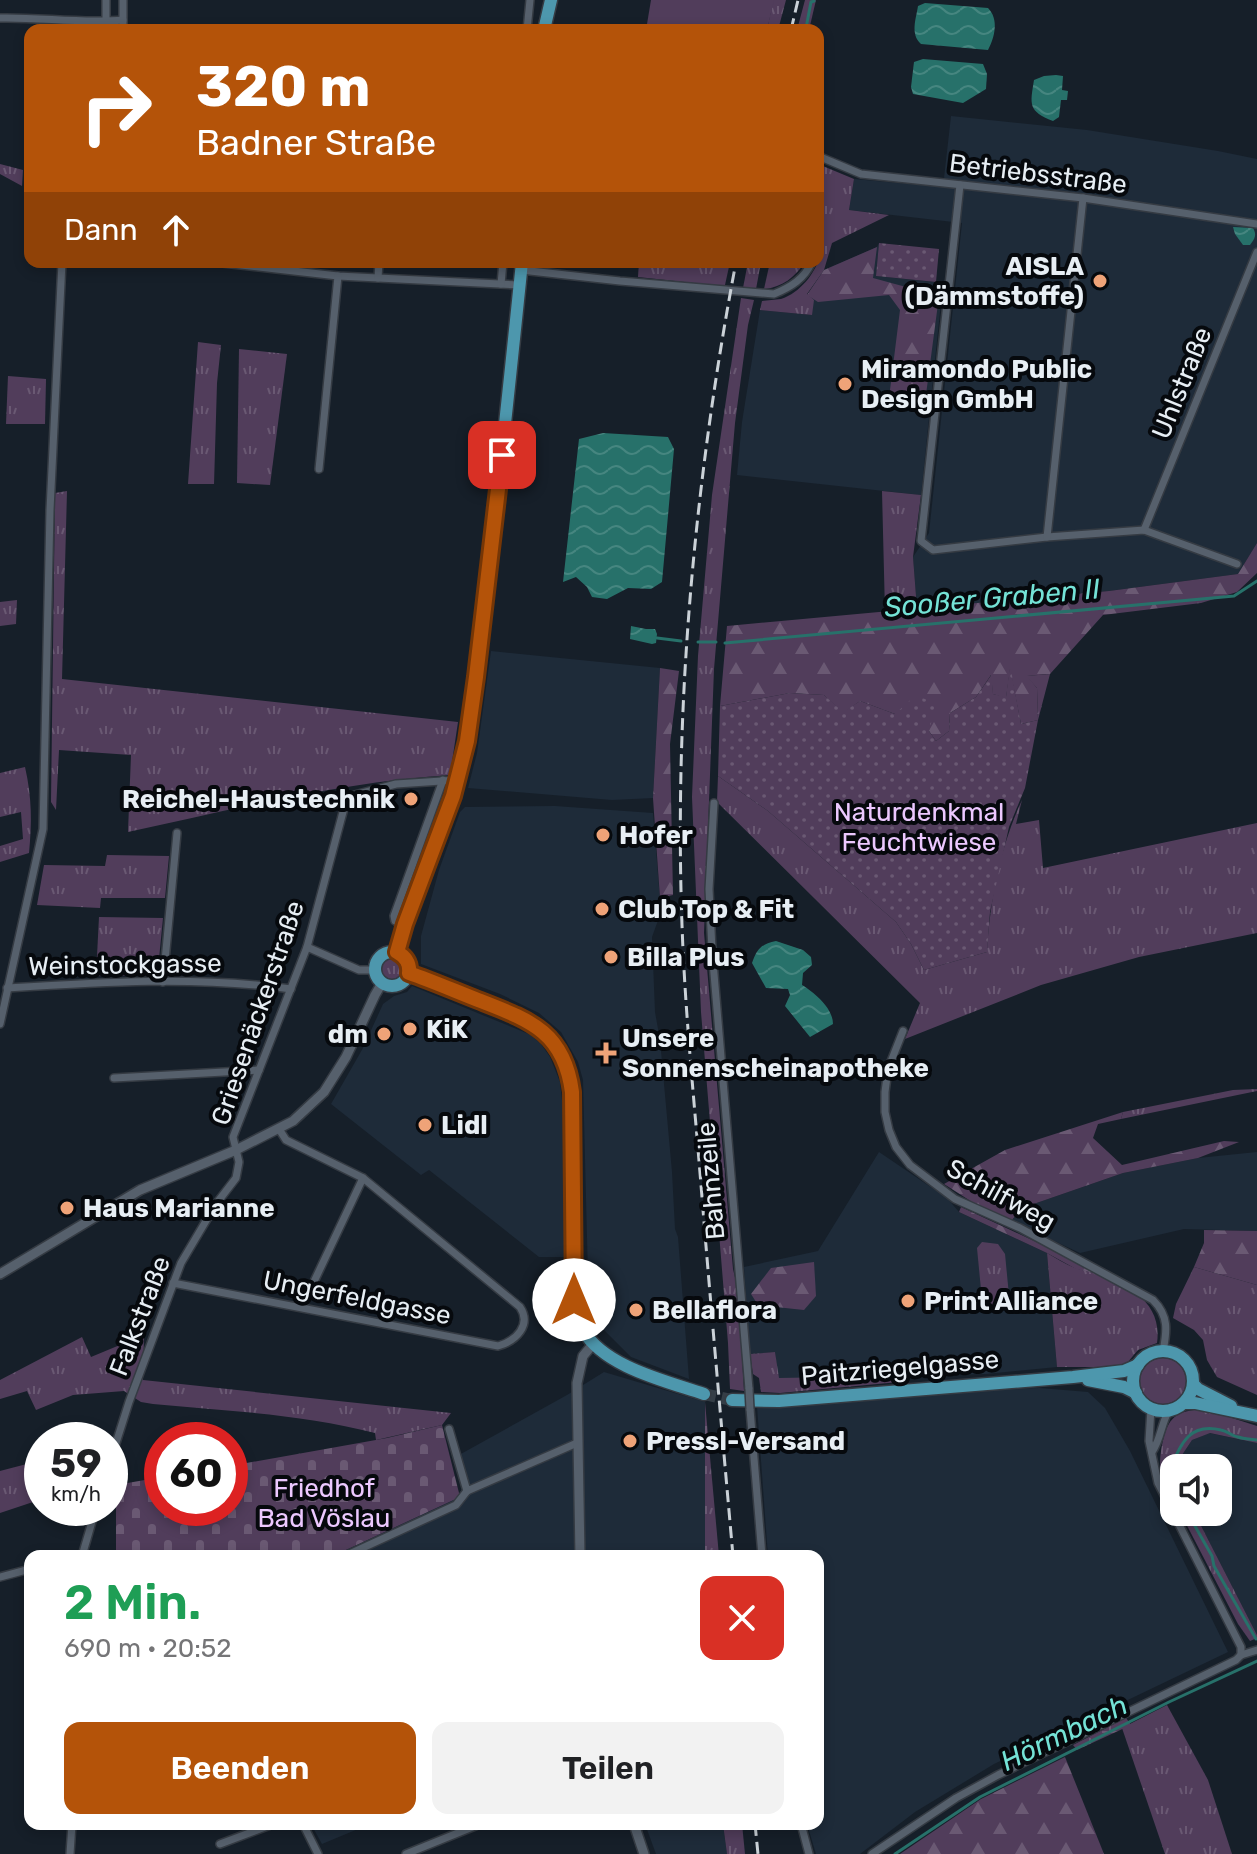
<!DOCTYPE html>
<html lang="de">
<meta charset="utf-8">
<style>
:root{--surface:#fff;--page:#f2f2f2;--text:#202124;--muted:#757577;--accent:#b45309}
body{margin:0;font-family:Rubik,sans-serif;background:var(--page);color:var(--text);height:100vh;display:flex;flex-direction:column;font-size:30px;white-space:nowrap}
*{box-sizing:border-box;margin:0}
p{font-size:26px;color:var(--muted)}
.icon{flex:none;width:44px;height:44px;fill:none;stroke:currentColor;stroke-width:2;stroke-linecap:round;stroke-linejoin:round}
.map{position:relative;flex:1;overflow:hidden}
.details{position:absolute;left:24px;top:1550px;width:800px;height:280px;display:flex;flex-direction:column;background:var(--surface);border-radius:16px;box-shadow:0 4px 12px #0003}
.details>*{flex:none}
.banner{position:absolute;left:24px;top:24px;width:800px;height:244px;border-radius:16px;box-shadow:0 4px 12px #0003;background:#b45309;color:#fff;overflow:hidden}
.buttons{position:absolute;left:1160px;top:1454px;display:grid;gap:16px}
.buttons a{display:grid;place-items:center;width:72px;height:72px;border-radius:16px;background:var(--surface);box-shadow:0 4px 12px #0003;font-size:40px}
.speed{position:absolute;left:24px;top:1422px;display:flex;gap:16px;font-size:40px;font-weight:700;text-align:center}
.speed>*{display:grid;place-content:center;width:104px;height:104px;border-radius:50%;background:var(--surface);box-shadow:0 4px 12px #0003;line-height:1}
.speed small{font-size:20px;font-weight:400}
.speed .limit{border:12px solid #d22;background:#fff;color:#111}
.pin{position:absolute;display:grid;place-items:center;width:68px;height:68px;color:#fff;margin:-34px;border-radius:16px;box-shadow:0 4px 12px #0006}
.me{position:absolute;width:88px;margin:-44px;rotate:0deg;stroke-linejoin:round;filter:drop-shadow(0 0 6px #0008)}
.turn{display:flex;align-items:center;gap:28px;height:168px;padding:0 40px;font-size:36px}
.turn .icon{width:104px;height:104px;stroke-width:2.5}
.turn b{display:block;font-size:56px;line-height:68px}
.then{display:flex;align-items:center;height:76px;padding:0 40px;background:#0003;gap:16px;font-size:30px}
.round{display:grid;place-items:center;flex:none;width:84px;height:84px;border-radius:16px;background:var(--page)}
.overview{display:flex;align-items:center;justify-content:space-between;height:136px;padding:0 40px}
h1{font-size:48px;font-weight:600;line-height:60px;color:#1e9e55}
.action{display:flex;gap:16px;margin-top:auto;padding:16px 40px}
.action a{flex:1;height:92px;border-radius:16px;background:var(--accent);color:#fff;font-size:32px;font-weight:600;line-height:92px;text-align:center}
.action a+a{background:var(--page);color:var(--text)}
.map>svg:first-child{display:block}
.built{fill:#1e2b39}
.grass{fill:url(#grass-tufts)}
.forest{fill:url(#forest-firs)}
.wetland{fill:url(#wetland-marsh)}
.cemetery{fill:url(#cemetery-stones)}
.park{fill:url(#park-dots)}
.pitch{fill:#513d5b}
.water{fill:url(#water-waves)}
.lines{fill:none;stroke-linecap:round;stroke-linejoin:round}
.stream{stroke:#27716a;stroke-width:3}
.primary-tunnel{stroke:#353e47;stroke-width:12;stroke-dasharray:12 6;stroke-linecap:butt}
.minor-casing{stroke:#353b43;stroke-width:10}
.tertiary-casing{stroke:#353b43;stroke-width:12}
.primary-casing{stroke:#353b43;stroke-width:15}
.minor{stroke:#56606c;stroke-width:7}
.tertiary{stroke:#56606c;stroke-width:9}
.primary{stroke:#4d97ad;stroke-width:12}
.rail{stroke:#cbd2d8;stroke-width:3;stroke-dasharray:12 6;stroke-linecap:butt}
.minor-bridge-casing{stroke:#353b43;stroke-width:10;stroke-linecap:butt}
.minor-bridge{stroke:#56606c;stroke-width:7}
.route-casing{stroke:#753606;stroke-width:20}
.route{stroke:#b45309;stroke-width:14}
.poi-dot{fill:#efa378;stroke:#06090d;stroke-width:3}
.labels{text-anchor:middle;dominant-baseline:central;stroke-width:8;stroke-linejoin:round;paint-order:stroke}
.street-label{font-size:26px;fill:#e7eef4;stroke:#06090d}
.poi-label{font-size:26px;font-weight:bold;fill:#e7eef4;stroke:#06090d;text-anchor:start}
.park-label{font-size:26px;fill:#ecc8ff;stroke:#06090d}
.water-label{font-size:28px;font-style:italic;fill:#74e2d6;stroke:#06090d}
</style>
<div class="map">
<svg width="1257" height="1854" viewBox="0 0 1257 1854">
<defs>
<pattern id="grass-tufts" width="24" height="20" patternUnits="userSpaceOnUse" patternTransform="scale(2)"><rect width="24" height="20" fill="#513d5b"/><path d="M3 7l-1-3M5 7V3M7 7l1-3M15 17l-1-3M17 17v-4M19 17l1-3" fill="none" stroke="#6a5973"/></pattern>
<pattern id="forest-firs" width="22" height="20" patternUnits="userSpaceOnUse" patternTransform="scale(2)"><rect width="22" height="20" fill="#513d5b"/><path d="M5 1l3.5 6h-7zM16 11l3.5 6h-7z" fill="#6a5973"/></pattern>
<pattern id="wetland-marsh" width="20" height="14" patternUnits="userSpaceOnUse" patternTransform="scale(2)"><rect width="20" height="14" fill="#513d5b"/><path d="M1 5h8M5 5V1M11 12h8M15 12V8" fill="none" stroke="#6a5973"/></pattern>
<pattern id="cemetery-stones" width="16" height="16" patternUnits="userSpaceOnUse" patternTransform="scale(2)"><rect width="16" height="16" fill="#513d5b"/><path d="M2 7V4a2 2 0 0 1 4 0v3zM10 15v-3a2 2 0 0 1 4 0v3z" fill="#6a5973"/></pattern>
<pattern id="park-dots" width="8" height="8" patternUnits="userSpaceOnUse" patternTransform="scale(2)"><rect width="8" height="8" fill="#513d5b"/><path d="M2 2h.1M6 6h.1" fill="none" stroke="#6a5973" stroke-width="1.8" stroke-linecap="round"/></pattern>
<pattern id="water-waves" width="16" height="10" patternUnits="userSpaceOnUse" patternTransform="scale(2)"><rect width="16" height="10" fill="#27716a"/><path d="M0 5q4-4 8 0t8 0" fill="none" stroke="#468680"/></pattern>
</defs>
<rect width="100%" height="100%" fill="#161f29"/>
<!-- built -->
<g class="built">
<polygon points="951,116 1087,130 1218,151 1257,159 1257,543 1238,574 1109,591 917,609 913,557 929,533 962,223 849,210 854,179 943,187"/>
<polygon points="879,243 876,276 943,283 921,495 737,475 742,422 760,310 812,315 807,295 824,270 877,247"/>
<polygon points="491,651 660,668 653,798 612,800 468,788 477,753"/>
<polygon points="555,806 653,813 661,912 652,937 655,1012 660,1040 672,1172 675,1229 678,1237 689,1379 631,1357 589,1315 583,1080 578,1062 561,1032 539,1013 500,994 421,964 421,936 439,870 460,812 465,807"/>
<polygon points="412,986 531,1035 541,1044 550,1057 560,1082 563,1109 565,1257 539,1257 429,1170 421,1175 331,1104 363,1048 383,1004 394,996 407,992"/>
<polygon points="879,1152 947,1198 959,1212 1047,1253 1057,1367 986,1374 778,1379 775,1352 750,1354 744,1267 818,1251"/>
<polygon points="1257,1152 1257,1231 1184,1229 1080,1253 1011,1221 1022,1208 1123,1173 1198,1158"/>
<polygon points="604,1372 705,1402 705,1556 333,1556 460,1497 470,1486 459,1455 567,1395"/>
<polygon points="1040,1388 1088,1392 1105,1408 1130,1451 1228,1652 994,1764 915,1812 860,1854 816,1854 807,1824 818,1824 818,1556 768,1556 757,1406 992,1389"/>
<polygon points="1209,1433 1257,1443 1257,1635 1194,1512 1218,1512 1218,1468 1176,1468 1176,1464 1192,1440"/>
<polygon points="311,1824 370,1824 322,1844"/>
<polygon points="645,1824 723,1824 727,1854 656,1854"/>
</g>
<!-- grass -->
<g class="grass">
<polygon points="706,0 786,0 778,30 767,30 772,6"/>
<polygon points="805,0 816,0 809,30 797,30"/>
<polygon points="0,164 23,170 22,186 0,174"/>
<path d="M818,164l36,15 -5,31 40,5 -57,28 -8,27 -17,24 7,6 -2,15 -52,-5 2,-9c6,-1 13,-1 19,-2 24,-8 41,-35 42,-59 1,-13 -4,-25 -5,-38 -1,-12 0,-25 0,-38z"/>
<polygon points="639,262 730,262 725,285 722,286 638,277"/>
<polygon points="748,262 761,262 756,289 743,288"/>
<path d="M770,262h35c-10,15 -22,25 -41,27z"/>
<polygon points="741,298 754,300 748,325 735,423 714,669 704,933 733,1269 738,1291 744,1391 730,1389 728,1343 701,1012 692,797 698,656 712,495"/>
<polygon points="198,342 221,345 217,383 214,484 188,484"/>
<polygon points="239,349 287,354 270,485 237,483"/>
<polygon points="8,376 46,379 45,424 6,424"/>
<path d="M67,491l-5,188 396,43 -8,53c-109,7 -216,34 -322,57l3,-77 -72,-5 -3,60 -5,-8 4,-309z"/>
<polygon points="882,491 921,495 913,557 917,609 885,612"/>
<polygon points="17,600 16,624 0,626 0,602"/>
<polygon points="1050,674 1038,720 1037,688 1026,676"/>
<path d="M25,767c7,31 7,56 4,86l-29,9v-16l23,-7 -2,-27 -21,5v-44z"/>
<path d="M718,776l50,35 128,111 15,22 13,26 63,-18c3,-52 13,-105 35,-152l-6,24 23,-4 4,48 214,-45v110l-118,24 -98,28 -136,54 15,-36 -203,-201z"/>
<polygon points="107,855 169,856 165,898 101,898 100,908 37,905 44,865 105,866"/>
<polygon points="99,917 163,918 158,969 151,975 96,976"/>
<circle cx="392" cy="968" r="11"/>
<polygon points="1257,1089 1257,1091 1121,1119 1123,1112 1233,1090"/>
<polygon points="982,1242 998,1244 1005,1254 1010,1306 1008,1308 983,1310 977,1248"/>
<path d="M1047,1253c9,5 18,11 28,15 5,2 12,3 18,5 34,10 70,29 64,70l-19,7 -11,13 -11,4h-59z"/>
<polygon points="1194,1267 1257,1285 1257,1395 1217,1377 1207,1360 1203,1340 1194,1330 1173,1318 1176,1304"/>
<path d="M144,1335l-1,45 308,33 -9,12 -66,15 -1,-7c-72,-19 -148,-22 -222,-29l-12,-2 -17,-11 -51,4 -37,15 -9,-19 -27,8v-19l82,-43 9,20z"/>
<polygon points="775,1352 779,1378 898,1376 899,1382 780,1393 761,1392 759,1378 753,1374 750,1354"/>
<circle cx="1163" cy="1381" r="23"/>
<polygon points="705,1402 719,1556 705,1556"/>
<path d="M1204,1409l53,17v17l-47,-10 -18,7 -16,24v4h-2v31c-4,-7 -9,-15 -12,-22 -3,-11 -2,-21 0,-32 6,-28 13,-34 42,-36z"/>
<polygon points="42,1460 42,1499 0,1513 0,1471"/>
<polygon points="1180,1512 1194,1512 1257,1635 1257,1638 1250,1641 1238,1624"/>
<polygon points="1167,1705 1208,1780 1232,1854 1165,1854 1122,1728"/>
<polygon points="723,1824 742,1824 745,1854 727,1854"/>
</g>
<!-- forest -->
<g class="forest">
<polygon points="877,247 873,278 939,296 925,402 889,398 900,310 889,295 818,302 807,295 824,270"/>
<polygon points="1257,543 1257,573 1237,592 1201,603 1103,615 1050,674 1027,676 1037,688 1038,720 1021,724 1010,669 1006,698 993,694 991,675 976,697 950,713 949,731 936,741 929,731 895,714 860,701 843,713 824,695 790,693 720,706 727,626 1109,591 1238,574"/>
<polygon points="660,668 679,671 670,744 673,895 660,898 653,798"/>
<polygon points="1123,1112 1121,1119 1098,1124 1093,1138 1122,1165 1224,1141 1239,1142 1198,1158 1123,1173 1022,1208 1011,1221 983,1209 944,1184 1005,1150"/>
<polygon points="961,1207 1075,1260 1094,1273 1076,1269 1047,1253 959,1212"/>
<polygon points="1204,1230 1257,1231 1257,1285 1194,1267 1204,1243"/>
<polygon points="814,1262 816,1296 804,1310 758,1305 751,1294 771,1268"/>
<polygon points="1065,1757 1104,1854 900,1854 981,1799"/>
</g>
<!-- wetland -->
<polygon class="wetland" points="1126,1718 1131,1725 1077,1750 1073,1745"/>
<!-- cemetery -->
<polygon class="cemetery" points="442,1425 460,1497 333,1556 116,1556 116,1485 162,1477 162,1508 230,1508 230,1466 387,1438"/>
<!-- park -->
<g class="park">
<polygon points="879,243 939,249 936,282 876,276"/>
<polygon points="1010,665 1021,724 1038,720 1025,788 1009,827 990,912 987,952 924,970 911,944 896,922 768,811 718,776 720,706 790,693 824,695 843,712 860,701 895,714 916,695 936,704 929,731 936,741 949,731 950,713 976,697 992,674 993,694 1006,697"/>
</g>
<!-- pitch -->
<polygon class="pitch" points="651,0 774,0 767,30 646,30"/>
<!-- water -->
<g class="water">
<path d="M925,3l63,5c11,11 7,29 0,42l-67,-6c-11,-10 -5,-25 -3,-38z"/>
<polygon points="923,59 983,64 987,74 986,89 963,103 913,94 911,87 914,62"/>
<path d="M1056,75l7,1 -1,14 6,1 -1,9h-6l-2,17 -6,4c-25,-10 -23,-16 -19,-41l10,-4z"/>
<path d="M1233,227l20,1c4,7 2,10 -3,17h-7l-8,-11z"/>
<polygon points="603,433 668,437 674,449 662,582 651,589 628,588 607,599 592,597 587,587 576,577 563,582 579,439"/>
<polygon points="631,626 646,629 655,629 657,634 656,643 652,644 630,639"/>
<path d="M776,941l27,9 8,7 1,8 -9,8 -1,12c13,8 31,23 31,39l-23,13 -25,-31 5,-11 -2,-6 -22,-1 -14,-25c5,-14 9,-19 24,-22z"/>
</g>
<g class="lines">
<!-- stream -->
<g class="stream">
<polyline points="806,28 811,2 814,1"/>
<polyline points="657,638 681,641"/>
<polyline points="698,642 716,642"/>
<polyline points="725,643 1234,596 1257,581"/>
<path d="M1174,1489l-5,-17c11,-25 18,-50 52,-42 6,1 11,6 17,7 6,2 13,2 19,3"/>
<polyline points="1187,1512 1212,1556 1214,1566 1256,1639"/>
<polyline points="895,1854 980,1797 1169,1702 1257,1661"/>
</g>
<!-- primary-tunnel -->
<polyline class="primary-tunnel" points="704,1394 732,1400"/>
<defs>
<g id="minor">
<path d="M0,18c41,-1 82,6 123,2"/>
<polyline points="106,30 106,0"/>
<polyline points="123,30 123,0"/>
<polyline points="527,30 530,0"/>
<polyline points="818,156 861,174 1083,198 1257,224"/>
<polyline points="960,185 921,541 933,550 1047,537 1144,530 1237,564"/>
<polyline points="818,229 818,237"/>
<polyline points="214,262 338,276 520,285"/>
<path d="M521,270l99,11 154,13c17,-7 30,-15 38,-32"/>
<polyline points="378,278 379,262"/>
<polyline points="501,284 503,262"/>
<polyline points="319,469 338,276"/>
<polyline points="1144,530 1257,252"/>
<polyline points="1047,537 1083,198"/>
<polyline points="714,803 709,889 712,950 749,1389"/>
<polyline points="405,924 395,921 394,916 443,780"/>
<polyline points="307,947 359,970 375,970"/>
<polyline points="163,982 177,833"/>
<path d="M7,988c94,-6 190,-12 284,1"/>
<polyline points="0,1024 43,829 50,510 62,262"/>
<path d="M903,1031l-15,38 -3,23v20l4,18 7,17 14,18 45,34 65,29 133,72c16,16 14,31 10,51"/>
<polyline points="114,1078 259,1070"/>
<path d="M173,1283l325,63c18,-5 34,-21 22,-39l-157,-129 -77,-38 -7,-11"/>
<polyline points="302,1307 363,1178"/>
<polyline points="1151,1408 1149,1441 1158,1483 1241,1647 1241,1655"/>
<polyline points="750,1409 762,1556"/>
<polyline points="449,1429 467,1491 577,1443"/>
<path d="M1152,1452c9,-13 9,-28 17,-42"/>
<polyline points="110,1462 129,1402 181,1263 216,1204 236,1178 239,1162 233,1137 307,947 347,797 396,784 457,780"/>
<polyline points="82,1556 96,1508"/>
<polyline points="345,1556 456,1505 467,1491"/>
<polyline points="0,1577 30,1569"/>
<polyline points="303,1824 318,1854"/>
<polyline points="801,1824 809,1854"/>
<polyline points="220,1844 273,1824"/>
<polyline points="70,1854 72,1824"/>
<polyline points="406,1854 480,1824"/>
<polyline points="872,1854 956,1798 998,1775 1236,1660 1241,1655 1257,1650"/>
</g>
<g id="tertiary">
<polyline points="0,1274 140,1190 236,1150 293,1121 324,1092 346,1057 375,995 382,983"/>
<polyline points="580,1556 577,1383 583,1356 593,1344"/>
<polyline points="634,1824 644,1854"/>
</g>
<g id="primary">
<polyline points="544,30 551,0"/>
<circle cx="392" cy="969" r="17"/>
<path d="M397,952c19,-70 54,-135 69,-207 11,-53 15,-109 21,-163 13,-106 24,-213 35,-320"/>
<path d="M409,973l117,46c27,18 42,41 46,73l2,208c2,10 4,22 9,30 21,37 83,51 121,64"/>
<circle cx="1163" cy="1381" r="30"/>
<polyline points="1088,1380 1124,1387 1136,1393"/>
<polyline points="1193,1384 1198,1389 1231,1406"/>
<polyline points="732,1400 779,1401 1073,1377 1124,1371 1138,1365"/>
<polyline points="1184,1403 1195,1403 1257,1416"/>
</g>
</defs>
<!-- minor casing -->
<use href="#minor" class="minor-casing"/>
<!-- tertiary casing -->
<use href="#tertiary" class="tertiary-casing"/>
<!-- primary casing -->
<use href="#primary" class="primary-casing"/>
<!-- minor -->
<use href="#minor" class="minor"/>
<!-- tertiary -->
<use href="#tertiary" class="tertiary"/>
<!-- primary -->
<use href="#primary" class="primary"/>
<!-- rail -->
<g class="rail">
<polyline points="791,30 798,0"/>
<path d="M733,1556c-11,-124 -22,-247 -32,-371 -7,-87 -16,-173 -19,-260 -8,-221 13,-447 54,-663"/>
<polyline points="755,1824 758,1854"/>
</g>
<defs>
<polyline id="minor-bridge" points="749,1389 750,1409"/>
</defs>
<!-- minor-bridge casing -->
<use href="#minor-bridge" class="minor-bridge-casing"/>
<!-- minor-bridge -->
<use href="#minor-bridge" class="minor-bridge"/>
</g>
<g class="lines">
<defs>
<path id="route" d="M502,455l-26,222 -9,64 -14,55 -48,128 -8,28c9,5 13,11 12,21 23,8 46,18 69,27 51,20 86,31 94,92l2,208"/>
</defs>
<!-- route casing -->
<use href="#route" class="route-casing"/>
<!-- route -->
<use href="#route" class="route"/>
</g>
<!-- markers -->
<g class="poi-dot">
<circle cx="1100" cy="281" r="8"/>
<circle cx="845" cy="384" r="8"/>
<circle cx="411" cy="799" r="8"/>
<circle cx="603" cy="835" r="8"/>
<circle cx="602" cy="909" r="8"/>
<circle cx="611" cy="957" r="8"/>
<circle cx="410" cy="1029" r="8"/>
<circle cx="384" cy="1034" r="8"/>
<path d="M602 1041h8v8h8v8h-8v8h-8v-8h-8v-8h8z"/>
<circle cx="425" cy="1125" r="8"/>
<circle cx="67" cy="1208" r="8"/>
<circle cx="908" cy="1301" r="8"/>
<circle cx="636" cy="1310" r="8"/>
<circle cx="630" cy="1441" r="8"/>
</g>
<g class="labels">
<!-- street labels -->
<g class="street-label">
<text transform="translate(1038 174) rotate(7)">Betriebsstraße</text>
<text transform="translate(1182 383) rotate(-68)">Uhlstraße</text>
<text transform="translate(125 965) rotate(-1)">Weinstockgasse</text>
<text transform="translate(258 1013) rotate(-71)">Griesenäckerstraße</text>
<text transform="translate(711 1181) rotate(-95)">Bahnzeile</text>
<text transform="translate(1001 1195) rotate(29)">Schilfweg</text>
<text transform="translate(357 1298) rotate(11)">Ungerfeldgasse</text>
<text transform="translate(140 1316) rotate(-69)">Falkstraße</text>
<text transform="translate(900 1368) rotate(-5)">Paitzriegelgasse</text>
</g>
<!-- poi labels -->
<g class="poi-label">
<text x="1084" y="266" text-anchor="end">AISLA<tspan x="1084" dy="30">(Dämmstoffe)</tspan></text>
<text x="861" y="369">Miramondo Public<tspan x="861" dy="30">Design GmbH</tspan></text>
<text x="395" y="799" text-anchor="end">Reichel-Haustechnik</text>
<text x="619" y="835">Hofer</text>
<text x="618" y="909">Club Top &amp; Fit</text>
<text x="627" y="957">Billa Plus</text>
<text x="426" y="1029">KiK</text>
<text x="368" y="1034" text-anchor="end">dm</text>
<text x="622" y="1038">Unsere<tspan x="622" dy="30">Sonnenscheinapotheke</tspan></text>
<text x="441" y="1125">Lidl</text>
<text x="83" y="1208">Haus Marianne</text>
<text x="924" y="1301">Print Alliance</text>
<text x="652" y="1310">Bellaflora</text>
<text x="646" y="1441">Pressl-Versand</text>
</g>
<!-- park labels -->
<g class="park-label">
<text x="919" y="812">Naturdenkmal<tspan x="919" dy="30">Feuchtwiese</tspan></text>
<text x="324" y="1488">Friedhof<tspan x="324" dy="30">Bad Vöslau</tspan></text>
</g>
<!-- water labels -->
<g class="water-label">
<text transform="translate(992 598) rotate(-5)">Sooßer Graben II</text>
<text transform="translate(1064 1733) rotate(-26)">Hörmbach</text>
</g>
</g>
</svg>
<div class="buttons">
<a><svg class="icon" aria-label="sound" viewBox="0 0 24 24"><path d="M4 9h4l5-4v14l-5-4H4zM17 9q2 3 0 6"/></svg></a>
</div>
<div class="speed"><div>59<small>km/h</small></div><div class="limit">60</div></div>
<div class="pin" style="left:502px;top:455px;background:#d93025"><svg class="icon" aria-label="arrive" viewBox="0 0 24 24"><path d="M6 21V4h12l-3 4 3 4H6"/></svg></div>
<svg class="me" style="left:574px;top:1300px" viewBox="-20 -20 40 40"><circle r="19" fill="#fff"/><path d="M0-13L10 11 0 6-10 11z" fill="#b45309"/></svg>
<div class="banner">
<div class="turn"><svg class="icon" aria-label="right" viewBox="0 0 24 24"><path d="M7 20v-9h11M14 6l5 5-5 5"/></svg><div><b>320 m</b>Badner Straße</div></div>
<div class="then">Dann<svg class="icon" aria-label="ahead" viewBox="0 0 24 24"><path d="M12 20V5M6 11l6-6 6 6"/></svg></div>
</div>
<section class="details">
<div class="overview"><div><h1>2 Min.</h1><p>690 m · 20:52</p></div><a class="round" style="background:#d93025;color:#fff"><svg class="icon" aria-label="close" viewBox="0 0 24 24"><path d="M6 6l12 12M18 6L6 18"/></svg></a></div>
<div class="action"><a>Beenden</a><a>Teilen</a></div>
</section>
</div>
